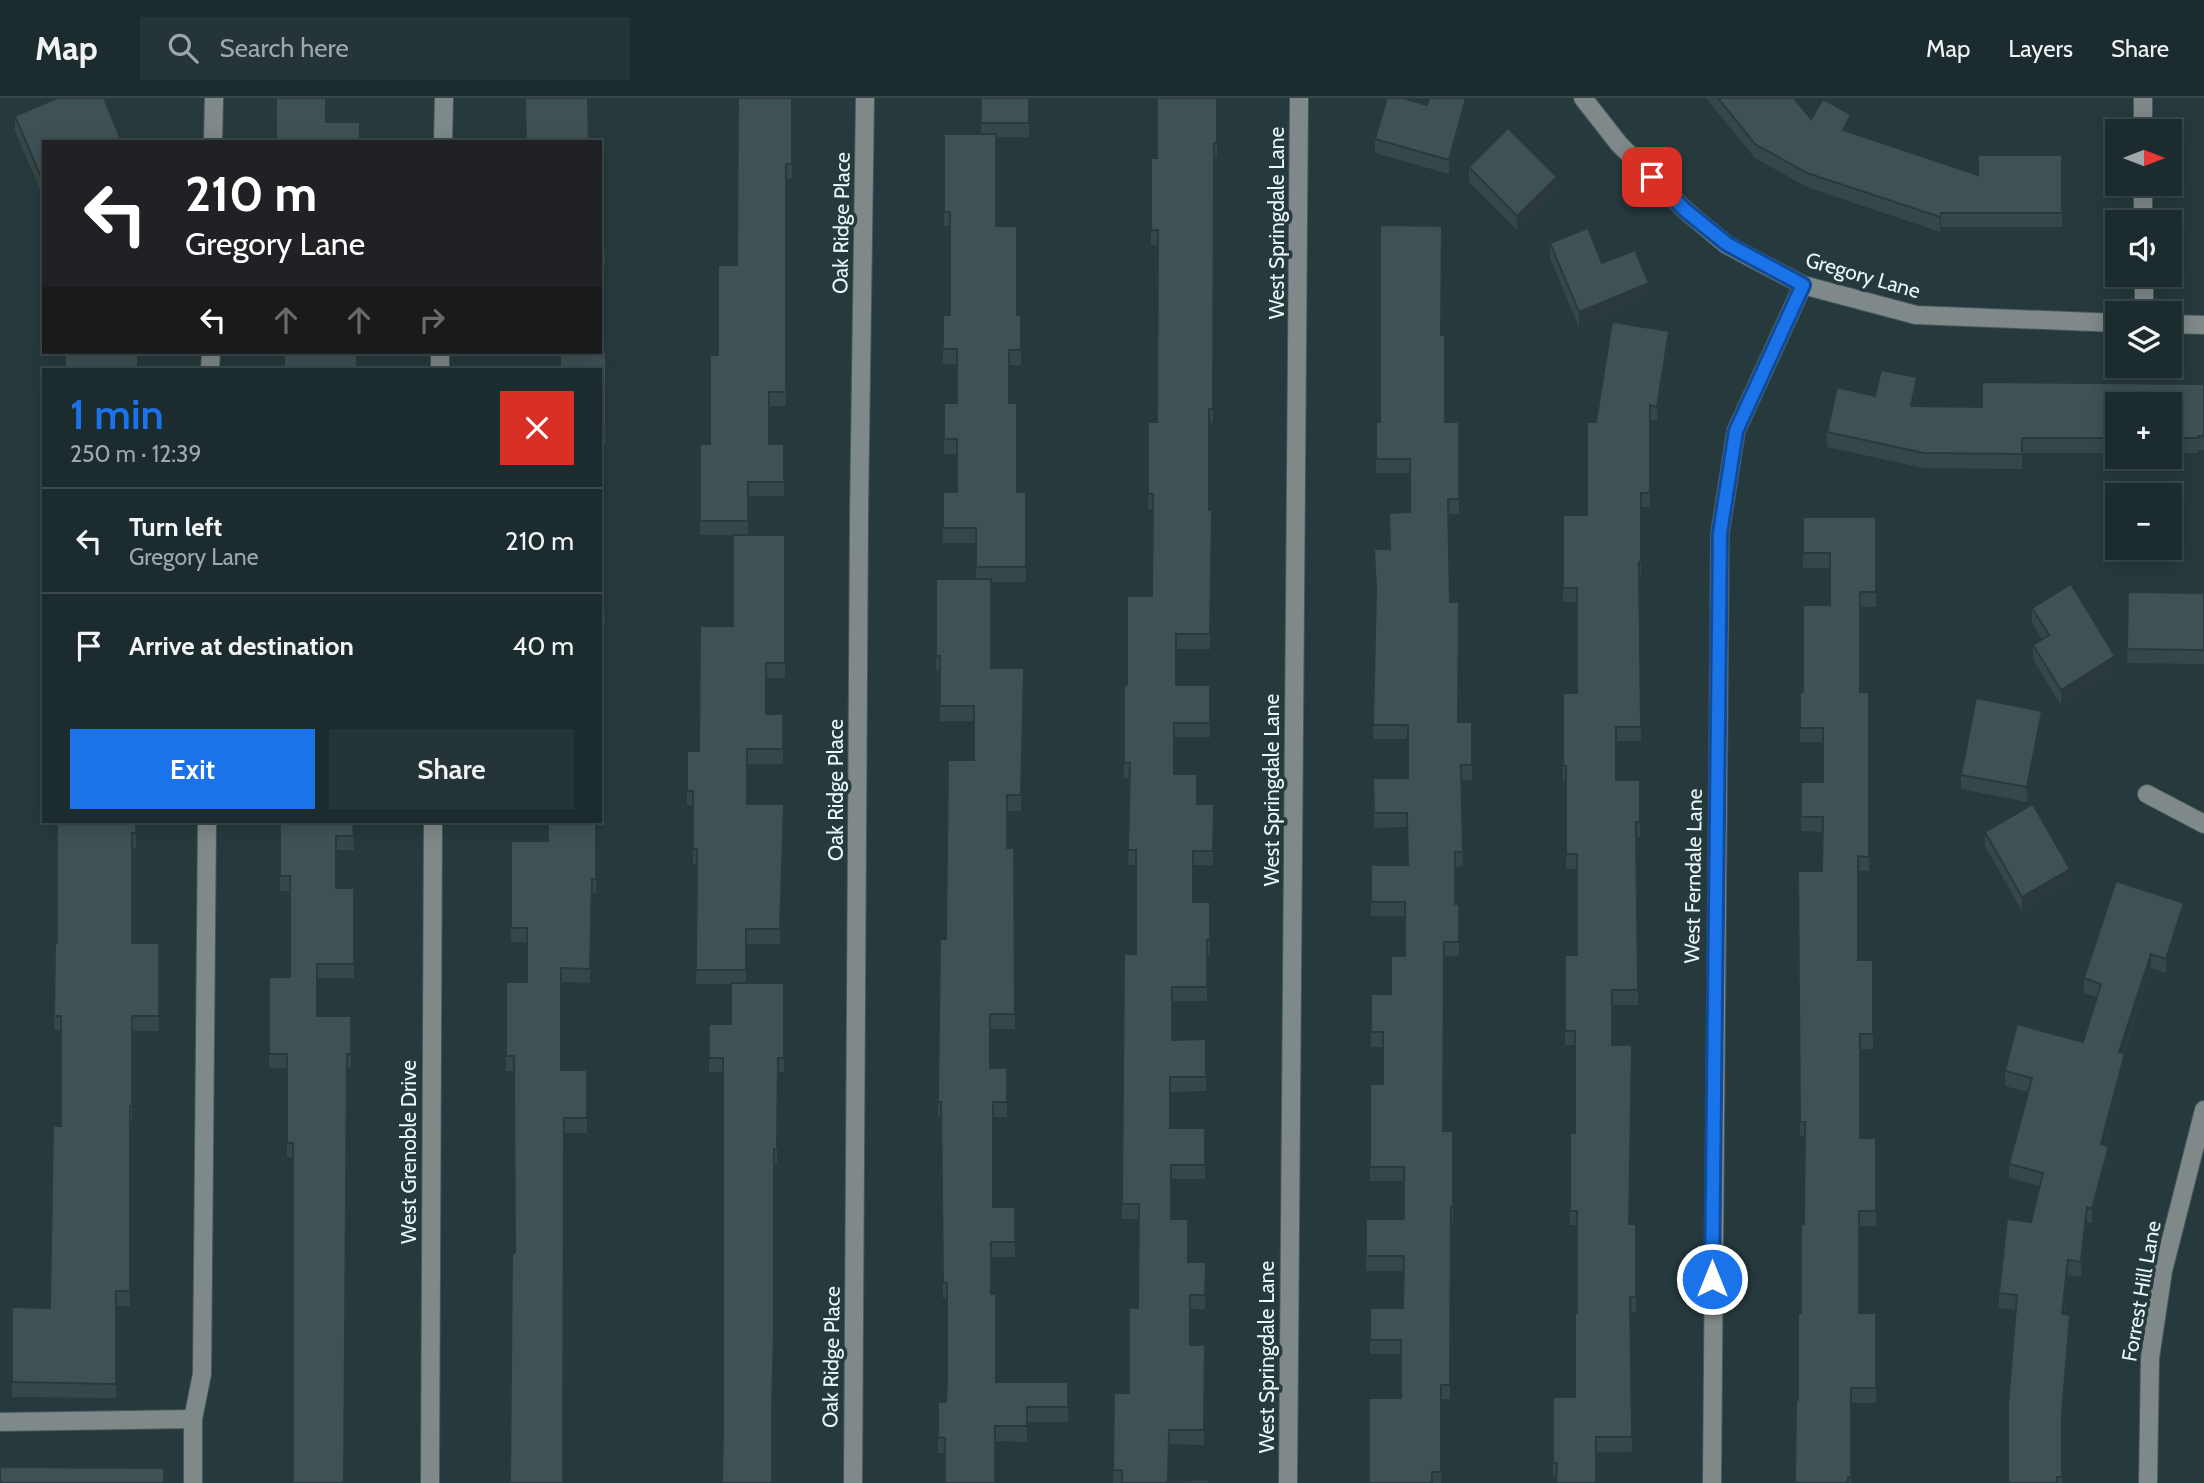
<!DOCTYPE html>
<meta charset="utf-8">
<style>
:root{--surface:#1c2c2e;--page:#253436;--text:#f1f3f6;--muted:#a0a7aa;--line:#3a484a;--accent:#1a73e8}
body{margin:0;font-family:Cabin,sans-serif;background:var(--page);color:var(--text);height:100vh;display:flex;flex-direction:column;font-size:26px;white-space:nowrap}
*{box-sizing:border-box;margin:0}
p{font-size:23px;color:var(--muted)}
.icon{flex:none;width:38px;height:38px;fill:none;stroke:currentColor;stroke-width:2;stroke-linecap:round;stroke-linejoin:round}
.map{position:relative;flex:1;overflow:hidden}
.side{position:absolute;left:42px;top:270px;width:560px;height:455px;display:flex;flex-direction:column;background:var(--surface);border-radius:0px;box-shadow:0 4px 18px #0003,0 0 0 2px var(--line)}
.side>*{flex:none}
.top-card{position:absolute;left:42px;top:42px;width:560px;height:214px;border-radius:0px;box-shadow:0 4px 18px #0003,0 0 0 2px var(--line);background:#202124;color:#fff;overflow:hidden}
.needle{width:46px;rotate:90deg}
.tools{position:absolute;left:2105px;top:21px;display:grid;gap:14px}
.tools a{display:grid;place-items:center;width:77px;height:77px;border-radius:0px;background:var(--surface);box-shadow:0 4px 18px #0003,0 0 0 2px var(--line);font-size:35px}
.pin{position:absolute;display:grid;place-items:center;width:60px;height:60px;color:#fff;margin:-30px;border-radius:14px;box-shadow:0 4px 10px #0006}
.me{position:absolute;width:77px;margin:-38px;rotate:0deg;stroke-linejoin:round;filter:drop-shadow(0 0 5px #0008)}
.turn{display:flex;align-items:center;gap:24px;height:147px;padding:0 28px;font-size:32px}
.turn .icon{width:91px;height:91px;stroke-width:2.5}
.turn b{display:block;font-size:49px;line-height:60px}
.lanes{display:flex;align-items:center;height:66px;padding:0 28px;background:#0003;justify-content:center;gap:35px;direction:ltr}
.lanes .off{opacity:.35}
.round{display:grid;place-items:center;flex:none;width:74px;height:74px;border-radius:0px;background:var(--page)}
.head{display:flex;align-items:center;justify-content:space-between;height:119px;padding:0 28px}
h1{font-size:42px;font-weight:600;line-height:52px;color:var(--accent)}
.primary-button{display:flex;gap:14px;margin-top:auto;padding:14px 28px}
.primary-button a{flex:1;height:80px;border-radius:0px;background:var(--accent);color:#fff;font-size:28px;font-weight:600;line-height:80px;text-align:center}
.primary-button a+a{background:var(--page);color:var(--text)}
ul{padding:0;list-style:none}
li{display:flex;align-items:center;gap:21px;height:105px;padding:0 28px;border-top:2px solid var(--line)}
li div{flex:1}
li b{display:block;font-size:26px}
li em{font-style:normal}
header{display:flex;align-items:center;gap:42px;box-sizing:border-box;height:98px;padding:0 35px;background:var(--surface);border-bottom:2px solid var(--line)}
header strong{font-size:33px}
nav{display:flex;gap:38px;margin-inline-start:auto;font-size:24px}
.search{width:490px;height:63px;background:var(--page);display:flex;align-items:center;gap:18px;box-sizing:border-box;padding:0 24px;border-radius:0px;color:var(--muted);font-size:26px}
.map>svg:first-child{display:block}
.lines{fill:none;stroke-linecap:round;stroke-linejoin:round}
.minor-casing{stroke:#45585b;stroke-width:20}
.minor{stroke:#7f898a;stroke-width:18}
.wall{fill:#354749}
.shaded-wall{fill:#2b393c}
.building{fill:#3e5255;stroke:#2b393c;stroke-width:2}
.route-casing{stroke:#114b97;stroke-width:18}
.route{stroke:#1a73e8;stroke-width:12}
.labels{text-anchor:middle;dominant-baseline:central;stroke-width:7;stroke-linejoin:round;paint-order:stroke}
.street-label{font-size:21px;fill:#eaf6f8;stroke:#263a3d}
</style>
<header>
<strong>Map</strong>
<div class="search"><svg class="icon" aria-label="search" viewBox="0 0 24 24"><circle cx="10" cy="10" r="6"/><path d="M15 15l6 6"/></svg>Search here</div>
<nav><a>Map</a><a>Layers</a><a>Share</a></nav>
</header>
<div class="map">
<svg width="2204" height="1385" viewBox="0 0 2204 1385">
<rect width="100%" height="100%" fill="#263a3d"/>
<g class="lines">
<defs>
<g id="minor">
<polyline points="1583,0 1619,46 1685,112 1727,147 1803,187 1916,217 2118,225"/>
<polyline points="2143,0 2143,33"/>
<polyline points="213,44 214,0"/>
<polyline points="443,44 444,0"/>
<polyline points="2143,86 2143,124"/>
<polyline points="2144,177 2144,215"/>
<polyline points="2170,226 2204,227"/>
<polyline points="210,271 211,254"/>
<polyline points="440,271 440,254"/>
<polyline points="2147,696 2204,726"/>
<polyline points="193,1321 202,1276 207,723"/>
<polyline points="0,1324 193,1321 193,1385"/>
<polyline points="430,1385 433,723"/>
<polyline points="853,1385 859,416 865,0"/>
<polyline points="1288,1385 1299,0"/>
<polyline points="1712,1385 1720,435 1736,333 1803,187"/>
<polyline points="2148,1385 2150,1260 2163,1173 2204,1012"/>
</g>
</defs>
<!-- minor casing -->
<use href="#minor" class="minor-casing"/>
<!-- minor -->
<use href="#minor" class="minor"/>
</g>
<!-- wall -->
<g class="wall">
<polygon points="792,0 792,81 786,81 786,308 769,308 769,346 784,346 784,398 748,398 748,437 700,437 700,346 710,346 718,257 737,167"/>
<polygon points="981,0 1029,0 1029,39 996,39 996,128 1017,217 1021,217 1021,267 1009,267 1009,305 1017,394 1026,394 1026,484 991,484 991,570 1024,570 1021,713 1007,713 1007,750 1014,750 1015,931 990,931 990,970 1007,970 1007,1019 993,1019 993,1109 1015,1109 1015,1159 991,1159 991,1196 996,1284 1068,1284 1068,1324 1027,1324 1027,1344 995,1343 945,1355 938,1355 938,1304 946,1304 947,1284 947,1200 943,1200 941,1019 938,1019 940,841 946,841 974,662 974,623 940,623 940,573 936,573 936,481 976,481 976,445 943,445 943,394 957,394 957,356 944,356 944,305 957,305 957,266 943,266 943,217 950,217 950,128 944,128 944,36 981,36"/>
<polygon points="1217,0 1217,60 1214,60 1213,325 1209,325 1209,412 1212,412 1210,551 1176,551 1176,587 1210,587 1210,639 1174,639 1174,676 1197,706 1214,706 1213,767 1193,767 1193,804 1210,804 1210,857 1207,857 1207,903 1172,903 1172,942 1206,941 1206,993 1170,994 1170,1030 1205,1030 1205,1081 1171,1081 1171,1121 1188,1164 1206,1164 1205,1211 1190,1211 1190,1247 1205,1247 1204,1347 1169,1346 1168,1383 1209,1385 1113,1385 1114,1295 1129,1295 1138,1210 1139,1121 1122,1121 1124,856 1136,856 1136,767 1128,767 1130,680 1124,680 1124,587 1127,587 1152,498 1152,411 1148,411 1148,324 1157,324 1158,147 1151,147 1151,60 1157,60"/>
<polygon points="1467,0 1467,11 1449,76 1375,55 1375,41 1427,7"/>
<polygon points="1706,0 1794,0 1811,21 1851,31 1850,34 1978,77 2062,57 2062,129 1941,129 1940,134 1807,89 1755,60"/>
<polygon points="15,18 44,44 44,101 15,33"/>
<polygon points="600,44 602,76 605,76 605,167 600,167"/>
<polygon points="1469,69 1557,93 1517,132 1469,84"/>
<polygon points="1550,145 1602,165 1649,199 1579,229 1550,160"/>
<polygon points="1441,237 1445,324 1459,324 1459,416 1449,416 1450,504 1458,624 1472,624 1472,682 1462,682 1463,768 1455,769 1455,806 1459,806 1459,858 1444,858 1443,1033 1453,1033 1453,1124 1451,1124 1450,1301 1441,1301 1441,1385 1369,1385 1401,1300 1401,1256 1370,1256 1370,1210 1403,1210 1403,1173 1366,1173 1366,1121 1404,1121 1404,1083 1370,1083 1370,986 1383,986 1383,949 1371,949 1371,896 1391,896 1405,858 1405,818 1371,818 1371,767 1408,767 1407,729 1374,730 1373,680 1408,680 1408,641 1373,641 1376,501 1374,451 1389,451 1410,414 1410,375 1376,375 1376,324 1380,324"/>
<polygon points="1669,248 1657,323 1650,322 1650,409 1641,409 1641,479 1639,479 1641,643 1616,643 1616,682 1640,682 1640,739 1637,739 1638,907 1612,907 1612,947 1629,1126 1636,1126 1636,1214 1630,1214 1632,1354 1596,1354 1556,1379 1553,1379 1553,1299 1575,1299 1577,1215 1577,1127 1570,1127 1570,1035 1575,1035 1575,947 1565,947 1565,857 1577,857 1577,771 1566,771 1566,683 1563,683 1563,595 1577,595 1577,504 1563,504 1563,417 1587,417 1596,324"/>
<polygon points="275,254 357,254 284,256 275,256"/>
<polygon points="537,254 606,254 606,345 600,345 600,271 560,256 537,256"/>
<polygon points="2204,286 2204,352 2198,352 2198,355 2170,355 2170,306 2118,306 2118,355 2022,355 2022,371 1924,370 1827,349 1827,334 1875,298 1917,294 1914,308 1982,309"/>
<polygon points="1803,419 1876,419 1876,509 1860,509 1860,594 1870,700 1869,773 1858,773 1858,862 1873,862 1873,951 1860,951 1860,1040 1876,1040 1876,1128 1859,1128 1859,1215 1876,1215 1876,1305 1851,1305 1851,1385 1795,1385 1804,1126 1805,1038 1800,1038 1798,773 1822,773 1823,734 1801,733 1801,684 1823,684 1823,644 1800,644 1800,594 1803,594 1830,507 1830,470 1803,470"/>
<polygon points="600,437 605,437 605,526 601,526 601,581"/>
<polygon points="785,437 785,580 766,580 766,616 783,616 783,666 747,666 747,706 784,706 780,846 746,846 746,885 784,885 784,974 778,974 777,1065 774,1065 723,1332 723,974 709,974 709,926 731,926 731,886 696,886 697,766 693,766 693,707 687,707 687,653 699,653 733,528"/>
<polygon points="2128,494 2204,495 2204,566 2127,565"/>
<polygon points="2032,510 2115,573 2061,607 2033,561 2033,547 2042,541 2032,525"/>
<polygon points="2042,627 2027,704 1961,691 1961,677"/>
<polygon points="136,723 136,750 132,750 132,845 159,845 159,933 132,933 132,1023 130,1023 130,1208 116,1208 116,1300 12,1299 12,1209 50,1210 61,1028 61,932 54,932 55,845 57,845"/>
<polygon points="280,723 353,723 354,752 336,752 336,790 354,790 354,880 317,880 317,918 351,918 351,970 347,970 293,1059 287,1059 287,970 269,970 269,879 290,879 290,793 280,793"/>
<polygon points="596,723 596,795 592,795 590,885 561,884 561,972 587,972 587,1035 564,1035 515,1155 514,973 506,973 506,884 527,884 527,845 511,844 511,743 548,743"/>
<polygon points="1985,734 2070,786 2022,813 1985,748"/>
<polygon points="2184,819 2166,875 2151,870 2124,955 2125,970 2105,1047 2109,1062 2092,1125 2087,1124 2081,1179 2068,1177 2064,1217 2070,1232 2062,1331 2062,1385 2008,1385 2016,1212 1999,1210 1999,1195 2031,1124 2040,1088 2009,1080 2009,1066 2028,994 2005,988 2005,973 2083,944 2097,899 2084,895 2084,880"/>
</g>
<!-- shaded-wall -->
<g class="shaded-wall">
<polygon points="1466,0 1467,0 1467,11 1449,76 1449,62"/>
<polygon points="1851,17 1851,31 1843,46 1843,32"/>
<polygon points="1557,79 1557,93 1517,132 1517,118"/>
<polygon points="1941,115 1941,129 1940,134 1940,119"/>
<polygon points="1649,185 1649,199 1579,229 1579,214"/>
<polygon points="1669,233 1669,248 1657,323 1657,309"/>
<polygon points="1917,279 1917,294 1911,322 1911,308"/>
<polygon points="2115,558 2115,573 2061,607 2061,592"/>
<polygon points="2042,613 2042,627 2027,704 2027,689"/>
<polygon points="2070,771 2070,786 2022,813 2022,799"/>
<polygon points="2184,805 2184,819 2166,875 2166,861"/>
<polygon points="2151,856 2151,870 2119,968 2119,954"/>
<polygon points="2125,955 2125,970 2101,1061 2101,1046"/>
<polygon points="2109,1048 2109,1062 2092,1125 2092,1111"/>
<polygon points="2087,1109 2087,1124 2081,1179 2081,1164"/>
<polygon points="2068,1162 2068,1177 2062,1231 2062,1216"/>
<polygon points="2070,1217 2070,1232 2062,1331 2062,1316"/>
</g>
<!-- building -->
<g class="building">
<polygon points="57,0 104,0 122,44 44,44 44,86 15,18"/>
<polygon points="276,0 326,0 326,24 360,24 360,44 276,44"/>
<polygon points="525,0 588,0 589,44 526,44"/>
<polygon points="738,0 792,0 792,66 786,66 786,294 769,294 769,346 784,346 784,384 748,384 748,423 700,423 700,346 710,346 710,257 718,257 718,167 737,167"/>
<rect x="981" y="0" width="48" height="25"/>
<polygon points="1157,0 1217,0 1217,45 1214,45 1213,311 1209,311 1209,412 1212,412 1210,536 1176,536 1176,587 1210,587 1210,625 1174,625 1174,676 1197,676 1197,706 1214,706 1213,753 1193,753 1193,804 1210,804 1210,842 1207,842 1207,889 1172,889 1172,942 1206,941 1206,979 1170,979 1170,1030 1205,1030 1205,1067 1171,1067 1171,1121 1188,1121 1188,1164 1206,1164 1205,1197 1190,1197 1190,1247 1205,1247 1204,1332 1169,1332 1168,1383 1209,1382 1209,1385 1122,1385 1122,1372 1113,1372 1114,1295 1129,1295 1129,1210 1138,1210 1139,1106 1122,1106 1124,856 1136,856 1136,752 1128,752 1130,665 1124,665 1124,587 1127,587 1127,498 1152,498 1153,396 1148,396 1148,324 1157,324 1158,132 1151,132 1151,60 1157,60"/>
<polygon points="1387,0 1403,0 1427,7 1429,0 1466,0 1449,62 1375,41"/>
<polygon points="1718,0 1794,0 1811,21 1823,1 1851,17 1843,32 1978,77 1978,57 2062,57 2062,115 1941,115 1940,119 1807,75 1755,46"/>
<polygon points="1508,30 1557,79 1517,118 1469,69"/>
<polygon points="944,36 996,36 996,128 1017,128 1017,217 1021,217 1021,252 1009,252 1009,305 1017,305 1017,394 1026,394 1026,469 976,469 976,430 943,430 943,394 957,394 957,341 944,341 944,305 957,305 957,251 943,251 943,217 950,217 950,114 944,114"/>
<polygon points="600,44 602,44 602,76 605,76 605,152 600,152"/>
<polygon points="1380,127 1442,128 1441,237 1445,237 1445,324 1459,324 1459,401 1448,401 1450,504 1459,504 1458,624 1472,624 1472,667 1461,667 1463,754 1455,754 1455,806 1459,806 1459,844 1444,844 1443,1033 1453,1033 1453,1109 1451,1109 1450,1287 1441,1287 1441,1374 1432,1374 1432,1385 1369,1385 1369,1300 1401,1300 1401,1242 1370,1242 1370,1210 1403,1210 1404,1158 1366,1158 1366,1121 1404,1121 1404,1069 1370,1069 1370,986 1383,986 1383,934 1371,934 1371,896 1391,896 1391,858 1405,858 1405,804 1371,804 1371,767 1408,767 1407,715 1374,715 1373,680 1408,680 1408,627 1373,627 1376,491 1374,451 1390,451 1389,415 1410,414 1410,361 1376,361 1376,324 1380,324"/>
<polygon points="1588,130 1602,165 1635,152 1649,185 1579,214 1550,145"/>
<polygon points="1612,224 1669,233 1657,309 1650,307 1650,395 1641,395 1641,464 1639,464 1641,629 1616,629 1616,682 1640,682 1640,724 1636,724 1638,892 1612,892 1612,947 1632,947 1629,1126 1636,1126 1636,1199 1630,1199 1632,1339 1596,1339 1596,1385 1556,1385 1557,1365 1553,1365 1553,1299 1575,1299 1575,1215 1577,1215 1577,1113 1570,1113 1570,1035 1575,1035 1575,933 1565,933 1565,857 1577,857 1577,756 1566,756 1566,668 1563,668 1563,595 1577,595 1577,490 1563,490 1563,417 1587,417 1587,324 1596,324"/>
<rect x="65" y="254" width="73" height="17"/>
<rect x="284" y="254" width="73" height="17"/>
<polygon points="560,254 606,254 606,331 600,331 600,271 560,271"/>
<polygon points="1881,272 1917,279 1911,308 1982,309 1982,284 2204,286 2204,338 2198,338 2198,340 2170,340 2170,306 2118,306 2118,340 2022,340 2022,356 1924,355 1827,334 1837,289 1875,298"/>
<polygon points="1803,419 1876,419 1876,494 1860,494 1860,594 1869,594 1869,759 1858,758 1858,862 1873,862 1873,936 1860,936 1860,1040 1876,1040 1876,1113 1859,1113 1859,1215 1876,1215 1876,1290 1851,1290 1851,1379 1848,1379 1848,1385 1795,1385 1796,1302 1798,1302 1798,1215 1801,1215 1801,1126 1804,1126 1805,1024 1800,1024 1798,773 1822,773 1823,719 1801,719 1801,684 1823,684 1823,630 1800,630 1800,594 1803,594 1803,507 1830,507 1830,455 1803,455"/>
<polygon points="600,437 605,437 605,512 601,512 601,566"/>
<polygon points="733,437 785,437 785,565 766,565 766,616 783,616 783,651 747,651 747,706 784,706 780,831 746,831 746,872 696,872 697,751 693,751 693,693 687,693 687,653 699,653 700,528 733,528"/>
<polygon points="936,481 991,481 991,570 1024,570 1021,697 1007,697 1007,750 1014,750 1015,916 990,916 990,970 1007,970 1007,1004 993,1004 993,1109 1015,1109 1015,1144 991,1144 991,1196 996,1196 996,1284 1068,1284 1068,1309 1027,1309 1027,1328 995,1328 995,1385 945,1385 945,1340 938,1339 938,1304 946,1304 947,1284 947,1185 943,1185 941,1004 938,1004 940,841 946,841 948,662 974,662 974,608 940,608 940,558 936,558"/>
<polygon points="2071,486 2115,558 2061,592 2033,547 2049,537 2032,510"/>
<polygon points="2128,494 2204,495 2204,552 2127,551"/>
<polygon points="1976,600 2042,613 2027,689 1961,677"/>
<polygon points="2033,706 2070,771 2022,799 1985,734"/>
<polygon points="57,723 136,723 136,735 132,735 132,845 159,845 159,918 132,918 132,1008 130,1008 130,1193 116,1193 116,1286 12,1284 12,1209 50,1210 53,1028 61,1028 61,918 54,918 55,845 57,845"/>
<polygon points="280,723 353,723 354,738 336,738 336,790 354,790 354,866 317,866 317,918 351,918 351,956 347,956 344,1385 293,1385 293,1045 287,1045 287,956 269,956 269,879 290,879 290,778 280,778"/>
<polygon points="548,723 596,723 596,781 592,781 590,871 561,870 561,972 587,972 587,1020 564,1020 563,1385 510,1385 512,1155 515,1155 514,958 506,958 506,884 527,884 527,830 511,830 511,743 548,743"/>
<polygon points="2116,783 2184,805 2166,861 2151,856 2119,954 2125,955 2101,1046 2109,1048 2092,1111 2087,1109 2081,1164 2068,1162 2062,1216 2070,1217 2062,1316 2062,1379 2057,1379 2057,1385 2008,1385 2008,1307 2017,1197 1999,1195 2007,1121 2031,1124 2043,1075 2009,1066 2032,980 2005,973 2017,926 2083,944 2101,886 2084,880"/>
<polygon points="731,885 784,885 784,960 778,960 777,1051 774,1051 774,1227 772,1316 772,1385 722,1385 723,1332 723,960 709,960 709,926 731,926"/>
<polygon points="0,1369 164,1370 164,1385 0,1385"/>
</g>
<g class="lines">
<defs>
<polyline id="route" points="1652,79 1685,112 1727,146 1803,187 1736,333 1720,435 1712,1181"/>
</defs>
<!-- route casing -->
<use href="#route" class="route-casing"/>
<!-- route -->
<use href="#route" class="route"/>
</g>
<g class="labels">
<!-- street labels -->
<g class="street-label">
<text transform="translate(841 125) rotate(-89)">Oak Ridge Place</text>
<text transform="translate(1276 125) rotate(-90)">West Springdale Lane</text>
<text transform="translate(1863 177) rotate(16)">Gregory Lane</text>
<text transform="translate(835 692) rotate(-90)">Oak Ridge Place</text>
<text transform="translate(1271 692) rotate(-90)">West Springdale Lane</text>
<text transform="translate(1693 778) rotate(-89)">West Ferndale Lane</text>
<text transform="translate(408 1054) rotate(-90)">West Grenoble Drive</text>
<text transform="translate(2141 1193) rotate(-80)">Forrest Hill Lane</text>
<text transform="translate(831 1259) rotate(-89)">Oak Ridge Place</text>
<text transform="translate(1266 1259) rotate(-90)">West Springdale Lane</text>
</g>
</g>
</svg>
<div class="tools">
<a><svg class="needle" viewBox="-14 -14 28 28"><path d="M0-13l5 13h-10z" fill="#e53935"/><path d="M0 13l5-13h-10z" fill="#a0a7aa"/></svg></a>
<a><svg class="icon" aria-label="sound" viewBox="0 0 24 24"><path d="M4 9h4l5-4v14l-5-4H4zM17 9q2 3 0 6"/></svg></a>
<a><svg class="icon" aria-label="layers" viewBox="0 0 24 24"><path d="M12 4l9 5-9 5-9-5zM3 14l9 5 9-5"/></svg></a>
<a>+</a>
<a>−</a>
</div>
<div class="pin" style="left:1652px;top:79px;background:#d93025"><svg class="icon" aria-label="arrive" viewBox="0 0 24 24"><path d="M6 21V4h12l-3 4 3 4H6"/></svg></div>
<svg class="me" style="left:1712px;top:1181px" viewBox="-20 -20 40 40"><circle r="17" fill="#1a73e8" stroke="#fff" stroke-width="3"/><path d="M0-11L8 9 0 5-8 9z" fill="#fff"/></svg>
<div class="top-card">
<div class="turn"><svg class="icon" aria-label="left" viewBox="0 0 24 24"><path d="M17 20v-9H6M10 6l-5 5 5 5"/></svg><div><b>210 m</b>Gregory Lane</div></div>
<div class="lanes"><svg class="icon" aria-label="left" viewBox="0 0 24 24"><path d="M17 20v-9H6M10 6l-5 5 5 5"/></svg><svg class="icon off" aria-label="ahead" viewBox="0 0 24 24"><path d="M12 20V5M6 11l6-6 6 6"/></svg><svg class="icon off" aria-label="ahead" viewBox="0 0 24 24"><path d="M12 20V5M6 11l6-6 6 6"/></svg><svg class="icon off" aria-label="right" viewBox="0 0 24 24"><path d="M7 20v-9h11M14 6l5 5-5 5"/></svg></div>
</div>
<section class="side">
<div class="head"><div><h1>1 min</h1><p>250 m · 12:39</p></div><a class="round" style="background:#d93025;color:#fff"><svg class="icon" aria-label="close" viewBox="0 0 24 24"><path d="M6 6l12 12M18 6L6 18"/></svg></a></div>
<ul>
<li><svg class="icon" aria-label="left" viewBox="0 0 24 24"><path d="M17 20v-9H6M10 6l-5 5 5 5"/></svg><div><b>Turn left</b><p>Gregory Lane</p></div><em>210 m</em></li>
<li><svg class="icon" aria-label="arrive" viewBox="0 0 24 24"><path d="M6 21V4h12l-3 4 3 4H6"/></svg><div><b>Arrive at destination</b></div><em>40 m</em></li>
</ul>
<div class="primary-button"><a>Exit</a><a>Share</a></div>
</section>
</div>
